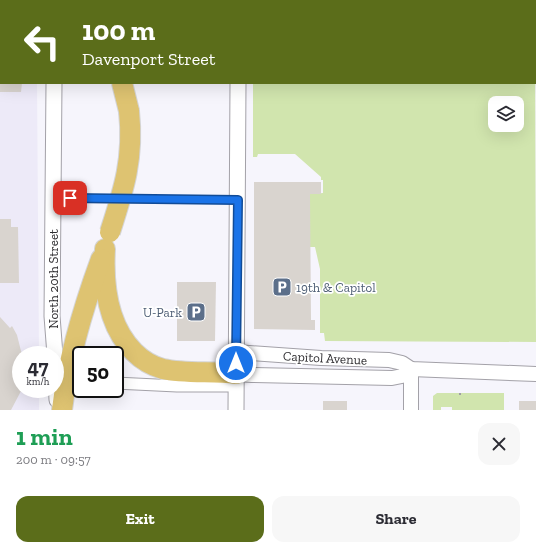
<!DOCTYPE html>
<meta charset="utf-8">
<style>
:root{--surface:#fff;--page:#f7f7f7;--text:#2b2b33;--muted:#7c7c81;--accent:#5b6d1a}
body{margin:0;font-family:"Zilla Slab",serif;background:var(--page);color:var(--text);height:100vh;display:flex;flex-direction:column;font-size:15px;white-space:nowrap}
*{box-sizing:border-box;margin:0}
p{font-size:13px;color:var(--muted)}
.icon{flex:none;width:22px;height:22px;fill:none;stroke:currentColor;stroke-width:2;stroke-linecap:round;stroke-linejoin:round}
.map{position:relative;height:410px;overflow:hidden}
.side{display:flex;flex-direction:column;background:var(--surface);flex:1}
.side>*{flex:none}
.guide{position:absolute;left:0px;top:0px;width:536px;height:84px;box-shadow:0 4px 16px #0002;background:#5b6d1a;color:#fff;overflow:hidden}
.buttons{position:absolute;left:488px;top:96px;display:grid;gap:8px}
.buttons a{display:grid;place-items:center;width:36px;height:36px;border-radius:8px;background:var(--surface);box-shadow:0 4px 16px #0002;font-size:20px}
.speed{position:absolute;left:12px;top:346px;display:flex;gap:8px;font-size:20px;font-weight:700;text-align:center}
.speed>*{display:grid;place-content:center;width:52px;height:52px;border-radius:50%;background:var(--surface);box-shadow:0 4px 16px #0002;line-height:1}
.speed small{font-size:10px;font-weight:400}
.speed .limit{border:2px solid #111;border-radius:6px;background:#fff;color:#111}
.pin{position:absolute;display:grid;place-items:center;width:34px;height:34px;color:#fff;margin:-17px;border-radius:8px;box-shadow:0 2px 6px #0006}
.me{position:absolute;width:44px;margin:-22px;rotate:0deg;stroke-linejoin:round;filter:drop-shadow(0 0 3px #0008)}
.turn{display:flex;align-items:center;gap:14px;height:84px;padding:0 16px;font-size:18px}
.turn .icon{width:52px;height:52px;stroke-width:2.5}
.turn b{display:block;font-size:28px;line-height:34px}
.round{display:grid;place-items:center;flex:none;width:42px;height:42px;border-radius:12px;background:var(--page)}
.headline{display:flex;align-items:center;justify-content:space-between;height:68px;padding:0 16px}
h1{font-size:24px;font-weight:800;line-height:30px;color:#1e9e55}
.action{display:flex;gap:8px;margin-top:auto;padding:8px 16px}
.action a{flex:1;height:46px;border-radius:12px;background:var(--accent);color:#fff;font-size:16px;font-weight:800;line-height:46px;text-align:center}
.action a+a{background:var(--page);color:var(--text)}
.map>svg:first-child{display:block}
.built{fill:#edeaf8}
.green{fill:#d1e5ae;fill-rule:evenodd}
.building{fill:#d9d4cf}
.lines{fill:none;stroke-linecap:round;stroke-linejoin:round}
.service-casing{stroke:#a3a1a8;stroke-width:8}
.minor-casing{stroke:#a3a1a8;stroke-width:13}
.tertiary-casing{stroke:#a3a1a8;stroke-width:16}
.secondary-casing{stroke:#a3a1a8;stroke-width:17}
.motorway-casing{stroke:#d5d5d5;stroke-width:22}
.path{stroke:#9f9ea3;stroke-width:2;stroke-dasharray:3 3;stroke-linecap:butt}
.service{stroke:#fff;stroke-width:5.5}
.minor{stroke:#fff;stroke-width:11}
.tertiary{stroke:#fff;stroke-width:14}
.secondary{stroke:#fff;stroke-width:15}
.motorway{stroke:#dec371;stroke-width:20}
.motorway-bridge-casing{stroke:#d5d5d5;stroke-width:22;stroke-linecap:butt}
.motorway-bridge{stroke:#dec371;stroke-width:20}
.route-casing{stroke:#114b97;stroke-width:10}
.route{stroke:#1a73e8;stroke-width:7}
.labels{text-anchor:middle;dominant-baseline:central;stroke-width:3.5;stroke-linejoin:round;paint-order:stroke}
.street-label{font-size:13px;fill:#2c2b2e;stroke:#fff}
.service-label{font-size:13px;fill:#4e5e75;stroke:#fff;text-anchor:start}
</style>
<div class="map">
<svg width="536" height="410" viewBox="0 0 536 410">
<rect width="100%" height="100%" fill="#f6f5fc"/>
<!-- built -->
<polygon class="built" points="0,0 36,0 1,1 1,83 37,83 39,355 21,355 21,389 39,389 39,410 0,410"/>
<!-- green -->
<g class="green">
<path d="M535,30l1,312 -211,-1 -1,-8h-4v-64l-5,-22h-5v-53l13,-1v-13h-2v-3l-26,-23h-37l-1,3h-4v-74h282zM495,103h22v22h-22z"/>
<polygon points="437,393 504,393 504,410 452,410 452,407 441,407 441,410 433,410 433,396"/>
</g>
<!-- building -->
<g class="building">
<polygon points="0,83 22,83 21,92 0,92"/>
<polygon points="254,182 321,182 321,194 310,194 311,320 315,320 315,330 254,329"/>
<polygon points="0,219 11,219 11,227 18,227 19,283 0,283"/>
<polygon points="177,282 216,282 215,341 177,341"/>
<polygon points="0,317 10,328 12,326 17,335 22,355 21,355 21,391 11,410 0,410"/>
<rect x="323" y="401" width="24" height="9"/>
<rect x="519" y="401" width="17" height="9"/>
</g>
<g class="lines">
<defs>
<g id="service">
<polyline points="419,0 419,1"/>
<polyline points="0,12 1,12"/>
<polyline points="70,199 237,200"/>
</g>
<polyline id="minor" points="115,383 177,386 236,386"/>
<g id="tertiary">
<polyline points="535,13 536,13"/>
<polyline points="236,352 321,358 389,360 402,363 411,369 536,374"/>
<polyline points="236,374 252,375 392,378 402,376 411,369"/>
<polyline points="411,410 411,369"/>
</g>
<g id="secondary">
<polyline points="237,0 237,1"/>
<polyline points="54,83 52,316 55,355"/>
<polyline points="55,359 57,400"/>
<polyline points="236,410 238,83"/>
</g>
<g id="motorway">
<polyline points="64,0 65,1"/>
<polyline points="122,83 129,111"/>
<path d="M105,249c-2,36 2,76 29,103 8,8 18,14 29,17 22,5 50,2 73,5"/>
<path d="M62,410c6,-52 21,-102 39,-151"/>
</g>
</defs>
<!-- service casing -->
<use href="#service" class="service-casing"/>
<!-- minor casing -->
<use href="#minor" class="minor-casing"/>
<!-- tertiary casing -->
<use href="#tertiary" class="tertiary-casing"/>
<!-- secondary casing -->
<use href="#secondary" class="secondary-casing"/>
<!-- motorway casing -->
<use href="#motorway" class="motorway-casing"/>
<!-- path -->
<polyline class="path" points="460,395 460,393"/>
<!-- service -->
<use href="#service" class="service"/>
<!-- minor -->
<use href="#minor" class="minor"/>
<!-- tertiary -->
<use href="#tertiary" class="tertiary"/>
<!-- secondary -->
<use href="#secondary" class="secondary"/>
<!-- motorway -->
<use href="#motorway" class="motorway"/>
<defs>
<path id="motorway-bridge" d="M110,232c14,-43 24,-74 19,-121"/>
</defs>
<!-- motorway-bridge casing -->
<use href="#motorway-bridge" class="motorway-bridge-casing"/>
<!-- motorway-bridge -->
<use href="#motorway-bridge" class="motorway-bridge"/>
</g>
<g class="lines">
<defs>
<polyline id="route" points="70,198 238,200 236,363"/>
</defs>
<!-- route casing -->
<use href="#route" class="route-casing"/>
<!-- route -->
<use href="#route" class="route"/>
</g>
<!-- icons -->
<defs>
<symbol id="parking-square" viewBox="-11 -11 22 22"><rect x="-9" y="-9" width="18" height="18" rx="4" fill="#5c6f8a" stroke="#fff"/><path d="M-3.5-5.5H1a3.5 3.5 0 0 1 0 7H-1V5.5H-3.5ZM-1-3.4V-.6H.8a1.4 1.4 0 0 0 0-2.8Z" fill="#fff"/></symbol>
</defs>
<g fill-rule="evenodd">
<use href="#parking-square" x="271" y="276" width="22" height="22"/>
<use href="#parking-square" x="185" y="301" width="22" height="22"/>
</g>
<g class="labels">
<!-- street labels -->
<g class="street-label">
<text transform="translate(53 279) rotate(-90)">North 20th Street</text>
<text transform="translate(325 358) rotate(3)">Capitol Avenue</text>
</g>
<!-- service labels -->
<g class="service-label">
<text x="296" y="287">19th &amp; Capitol</text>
<text x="182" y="312" text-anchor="end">U-Park</text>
</g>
</g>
</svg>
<div class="buttons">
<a><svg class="icon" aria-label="layers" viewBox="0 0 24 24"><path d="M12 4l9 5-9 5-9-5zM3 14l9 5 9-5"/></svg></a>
</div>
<div class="speed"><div>47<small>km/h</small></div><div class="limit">50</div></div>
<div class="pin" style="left:70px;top:198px;background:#d93025"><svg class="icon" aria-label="arrive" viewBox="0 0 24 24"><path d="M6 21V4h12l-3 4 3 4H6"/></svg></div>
<svg class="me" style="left:236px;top:363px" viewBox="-20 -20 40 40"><circle r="17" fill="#1a73e8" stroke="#fff" stroke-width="3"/><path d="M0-11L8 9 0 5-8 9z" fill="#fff"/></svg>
<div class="guide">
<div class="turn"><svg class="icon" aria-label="left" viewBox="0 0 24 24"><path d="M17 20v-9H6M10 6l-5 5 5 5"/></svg><div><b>100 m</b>Davenport Street</div></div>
</div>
</div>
<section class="side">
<div class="headline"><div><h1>1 min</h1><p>200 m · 09:57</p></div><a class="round"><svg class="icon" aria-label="close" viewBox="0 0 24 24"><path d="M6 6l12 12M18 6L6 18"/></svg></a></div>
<div class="action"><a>Exit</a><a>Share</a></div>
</section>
